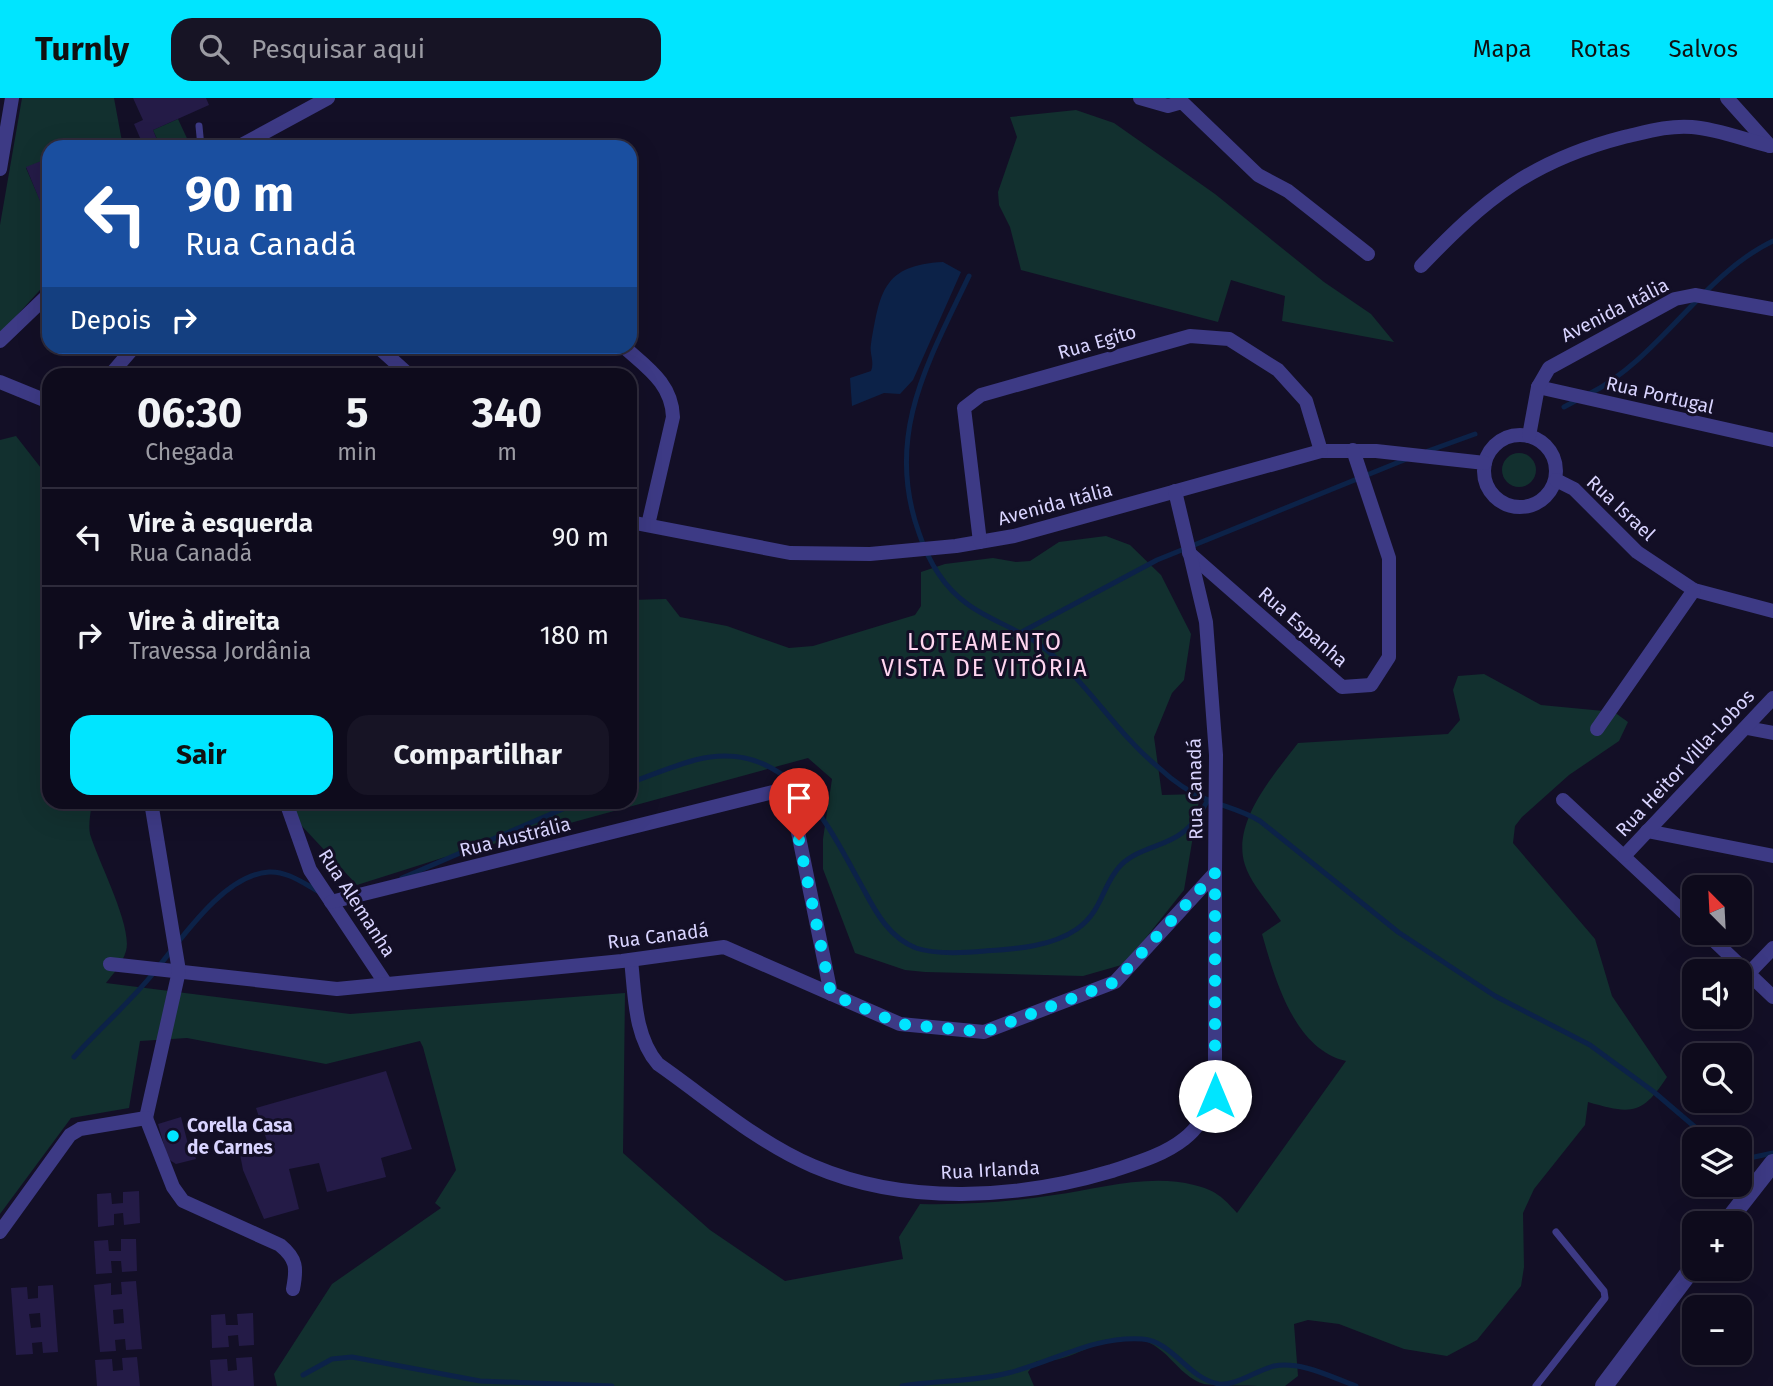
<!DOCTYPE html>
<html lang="pt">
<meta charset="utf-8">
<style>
:root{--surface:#0e0b1c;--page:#171425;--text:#f1f3f6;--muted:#9b9ba3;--line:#2e2b3b;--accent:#00e5ff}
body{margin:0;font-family:"Fira Sans",sans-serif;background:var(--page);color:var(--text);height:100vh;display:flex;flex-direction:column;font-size:26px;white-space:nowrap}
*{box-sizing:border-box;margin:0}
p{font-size:23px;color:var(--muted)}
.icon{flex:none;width:38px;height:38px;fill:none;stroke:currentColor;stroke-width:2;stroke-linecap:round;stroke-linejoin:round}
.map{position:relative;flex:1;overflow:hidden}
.drawer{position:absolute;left:42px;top:270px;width:595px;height:441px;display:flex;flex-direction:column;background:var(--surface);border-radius:21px;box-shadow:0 7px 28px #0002,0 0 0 2px var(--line)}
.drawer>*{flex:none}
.hud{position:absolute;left:42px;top:42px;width:595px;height:214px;border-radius:21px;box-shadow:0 7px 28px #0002,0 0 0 2px var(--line);background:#1a4fa0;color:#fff;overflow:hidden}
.needle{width:46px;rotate:336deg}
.controls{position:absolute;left:1682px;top:777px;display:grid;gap:14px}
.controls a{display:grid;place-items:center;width:70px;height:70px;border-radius:14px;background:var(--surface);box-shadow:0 7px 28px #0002,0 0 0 2px var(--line);font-size:35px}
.pin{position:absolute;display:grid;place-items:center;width:60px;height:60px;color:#fff;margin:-72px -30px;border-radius:50% 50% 50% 0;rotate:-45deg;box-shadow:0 0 7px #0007}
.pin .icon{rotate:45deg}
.me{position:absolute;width:77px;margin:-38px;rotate:0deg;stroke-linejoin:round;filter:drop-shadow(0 0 5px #0008)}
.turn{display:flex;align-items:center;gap:24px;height:147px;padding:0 28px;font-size:32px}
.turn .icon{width:91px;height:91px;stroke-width:2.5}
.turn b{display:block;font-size:49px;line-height:60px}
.then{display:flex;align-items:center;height:66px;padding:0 28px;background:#0003;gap:14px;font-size:26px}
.eta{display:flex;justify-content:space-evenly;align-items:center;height:119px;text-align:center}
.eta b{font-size:42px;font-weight:700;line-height:49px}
.cta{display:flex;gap:14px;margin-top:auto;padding:14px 28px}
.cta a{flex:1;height:80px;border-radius:21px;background:var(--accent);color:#111;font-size:28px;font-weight:700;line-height:80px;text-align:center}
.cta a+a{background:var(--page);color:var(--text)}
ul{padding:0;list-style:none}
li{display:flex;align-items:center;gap:21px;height:98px;padding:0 28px;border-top:2px solid var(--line)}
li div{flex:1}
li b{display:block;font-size:26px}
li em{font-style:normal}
header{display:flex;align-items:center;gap:42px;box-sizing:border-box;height:98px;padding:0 35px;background:var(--accent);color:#111}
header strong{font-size:33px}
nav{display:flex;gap:38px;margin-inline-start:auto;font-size:24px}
.search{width:490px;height:63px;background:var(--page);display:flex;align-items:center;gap:18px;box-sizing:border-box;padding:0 24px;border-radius:21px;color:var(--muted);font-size:26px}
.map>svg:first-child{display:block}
.green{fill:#12302f}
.water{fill:#0c2248}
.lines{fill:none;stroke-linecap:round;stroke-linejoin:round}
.stream{stroke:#0c2248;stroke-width:5}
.building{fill:#241b47;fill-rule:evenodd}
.service{stroke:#3d3a85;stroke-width:7}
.minor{stroke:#3d3a85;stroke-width:14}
.tertiary{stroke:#3d3a85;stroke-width:18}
.route{stroke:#00e5ff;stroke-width:12;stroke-dasharray:0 21.6}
.poi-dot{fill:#00e5ff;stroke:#130f26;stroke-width:2.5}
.labels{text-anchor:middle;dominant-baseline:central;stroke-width:6;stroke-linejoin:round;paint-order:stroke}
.street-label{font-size:19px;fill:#d9d4ff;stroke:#130f26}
.poi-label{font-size:19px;font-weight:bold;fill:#d9d4ff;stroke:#130f26;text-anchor:start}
.quarter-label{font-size:23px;letter-spacing:2px;fill:#ffd6f0;stroke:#130f26}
</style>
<header>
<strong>Turnly</strong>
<div class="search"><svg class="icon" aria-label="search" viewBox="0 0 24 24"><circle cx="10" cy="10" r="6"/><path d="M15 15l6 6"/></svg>Pesquisar aqui</div>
<nav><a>Mapa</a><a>Rotas</a><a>Salvos</a></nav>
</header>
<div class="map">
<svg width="1773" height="1288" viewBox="0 0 1773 1288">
<rect width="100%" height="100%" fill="#130f26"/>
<!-- green -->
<g class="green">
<polygon points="22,0 114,0 123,49 97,49 93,41 74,49 49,49 49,60 26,70 42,107 49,105 49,182 0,236 0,127"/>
<polygon points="1076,12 1114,25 1215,96 1324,184 1371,216 1394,244 1282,223 1285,198 1231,182 1218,224 1021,172 1010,129 999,107 998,94 1017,39 1010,19"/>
<polygon points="178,21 191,49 160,48 153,32"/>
<path d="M16,338l32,41 1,325h43c-1,9 -4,22 -2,32 8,27 43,93 36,117 -4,13 -12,22 -20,32l244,31 275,-21 -2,160 87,77 75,51 118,-22 -4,-22 21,-33c45,1 90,-2 134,-9 44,-6 96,-22 140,-10 21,5 29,12 43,28l109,-152c-52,-12 -71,-82 -84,-127l19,-13c-11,-17 -30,-37 -36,-56 -14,-43 29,-90 53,-122l150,-9 12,-14 -7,-30 5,-14 26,-2 57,31 73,7 14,10 -9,19 -50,34 -47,42 -7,9 -2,17 82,96 17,57 55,81c-25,39 -37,37 -79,25l-3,23 -51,64 -11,24 1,54 -3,19 -44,54 -30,16 -43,-7 -65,-25 -31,-4 -14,4 4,52 -13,10c-14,0 -71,0 -81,-2 -28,-8 -37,-43 -72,-46 -34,-2 -62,26 -95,23l-9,11 6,14h-757l-3,-12 58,-90 109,-76 -6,-5 21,-33 -33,-123 -3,-6 -94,23 -139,-26 -47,3 -11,67 -58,10 -71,96v-774z"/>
<circle cx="1519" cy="372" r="17"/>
<polygon points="1106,438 1130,447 1161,477 1191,536 1184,582 1172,595 1154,639 1162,697 1200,696 1184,792 1125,866 1083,878 925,874 905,872 855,855 823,771 823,741 832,681 808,660 442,760 357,787 300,726 291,704 630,704 630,502 666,501 680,519 727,528 789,550 813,548 915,517 921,508 921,474 945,466 993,460 1016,464 1030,463 1059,444"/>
</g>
<!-- water -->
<path class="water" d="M943,164l18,10 -48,108 -13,14 -16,-1 -32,13 -2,-28 21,-7c4,-9 -2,-18 0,-27 9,-52 12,-79 72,-82z"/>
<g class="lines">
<!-- stream -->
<g class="stream">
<path d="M969,178c-41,86 -85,160 -50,257 9,27 24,53 47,70 22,17 51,25 74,42 45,33 74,86 118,122 14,13 30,25 48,32 19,8 36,11 54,22l138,111 97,64 95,49 64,47 55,47"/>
<path d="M1589,296c72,-37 113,-119 184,-153"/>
<polyline points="1564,309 1577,302"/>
<polyline points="1428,353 1475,336"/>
<polyline points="1018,536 1157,462 1409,360"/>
<path d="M630,685c21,-8 43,-17 65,-23 94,-24 132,64 169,130 12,23 26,48 52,58 20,7 48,5 69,3 30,-2 66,-4 92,-22 26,-18 25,-45 44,-64 17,-17 43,-18 61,-32 12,-9 19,-21 26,-33"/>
<polyline points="402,780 579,704"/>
<path d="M74,959c25,-28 54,-53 77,-81 28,-33 71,-101 118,-104 18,-1 34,11 49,19"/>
<polyline points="1740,1059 1745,1061 1773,1055"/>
<polyline points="303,1277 332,1261 352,1259 480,1283 612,1288"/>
<path d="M902,1288c35,-6 72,-4 106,-13 45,-11 85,-37 134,-34 31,2 46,40 77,45 17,2 38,-14 55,-18 27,-5 57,11 82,20"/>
</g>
</g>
<!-- building -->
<g class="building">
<polygon points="133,0 206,0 209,7 153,32 159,47 144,49 134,26 143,22"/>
<polygon points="93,41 97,49 74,49"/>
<polygon points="49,60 49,105 42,108 26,69"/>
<polygon points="386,973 412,1051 381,1060 386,1079 327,1094 319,1065 289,1071 299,1111 264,1121 243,1072 240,1056 269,1049 256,1010"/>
<polygon points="181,1019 189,1050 192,1049 196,1061 176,1066 168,1061 158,1026"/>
<polygon points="139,1093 140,1125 124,1127 123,1115 114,1116 114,1127 98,1129 97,1096 111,1095 112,1106 123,1105 123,1094"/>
<polygon points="121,1141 136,1141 137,1173 122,1174 121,1163 111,1163 112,1175 96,1176 94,1143 108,1142 109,1153 121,1153"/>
<path d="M136,1183l6,68 -16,1 -1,-11 -10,1 1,11 -16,1 -6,-67 17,-2v12l11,-1 -1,-12zM123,1211l1,14 -10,1 -1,-14z"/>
<path d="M53,1187l5,67 -15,1 -1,-11 -10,1 1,11 -17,1 -5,-67 16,-1 1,12 10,-1v-12zM40,1215l1,14 -10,1 -2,-14z"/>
<polygon points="253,1215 254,1247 239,1248 238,1237 228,1238 229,1249 212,1250 211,1217 225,1216 226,1227 238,1227 237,1216"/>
<polygon points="137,1259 140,1288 97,1288 95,1262 112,1261 113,1273 123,1272 122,1260"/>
<polygon points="252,1259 254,1288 212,1288 210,1262 227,1261 228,1273 237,1272 236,1260"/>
</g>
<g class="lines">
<!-- service -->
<g class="service">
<polyline points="199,28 201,49"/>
<polyline points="1536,1288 1605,1200 1604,1193 1556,1134"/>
</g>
<!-- minor -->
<g class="minor">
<polyline points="1140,0 1168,8 1182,4 1258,77 1288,93 1368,156"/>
<polyline points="1727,0 1770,48"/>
<polyline points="238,49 328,0"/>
<polyline points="0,71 12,0"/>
<path d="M1421,168c65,-68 110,-105 203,-129 22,-5 45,-12 68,-10 26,2 53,13 78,19"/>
<polyline points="0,243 49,196"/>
<polyline points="377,248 408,276"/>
<path d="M623,248c23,21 49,37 50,71l-25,108"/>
<polyline points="111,276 135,248"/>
<polyline points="0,284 49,304"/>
<polyline points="1538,289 1773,342"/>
<circle cx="1520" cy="373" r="36"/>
<polyline points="1529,338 1538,289 1549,270 1675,201 1695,197 1773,211"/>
<polyline points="1556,382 1574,391 1637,454 1694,492 1773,513"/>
<polyline points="630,424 790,455 870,456 956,448 1014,438 1321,353 1376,353 1485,365"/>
<polyline points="980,444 964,310 981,297 1190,238 1229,241 1278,272 1306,303 1321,353"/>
<polyline points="1189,455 1342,589 1371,587 1389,559 1389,460 1353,352"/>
<polyline points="1747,630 1773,635"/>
<polyline points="1597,631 1694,492"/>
<polyline points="1563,702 1694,824"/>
<polyline points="286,704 310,772 386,886"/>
<polyline points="1647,733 1773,758"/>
<polyline points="1625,757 1773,600"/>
<polyline points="331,804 789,690 831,896"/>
<polyline points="1706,835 1773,899"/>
<path d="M631,862c4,35 3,76 27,104 50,35 99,78 155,102 93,40 205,33 299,5 24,-8 52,-16 72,-32 15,-11 23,-28 31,-44v-222"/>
<polyline points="110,866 337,891 622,863 724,849 900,926 984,934 1115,884 1215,775 1216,657 1206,524 1175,393"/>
<polyline points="1749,875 1773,850"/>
<polyline points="146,1020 179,873 151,704"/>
<path d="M0,1134l70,-97 10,-6 66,-11 27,69 10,14 97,44c17,14 17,23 13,44"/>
</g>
<!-- tertiary -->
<g class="tertiary">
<polyline points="1726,1125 1773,1065"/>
<polyline points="1604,1288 1694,1168"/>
</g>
</g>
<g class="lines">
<!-- route -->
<polyline class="route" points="799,742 831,896 900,926 984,934 1115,884 1215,775 1215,998"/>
</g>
<!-- markers -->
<circle class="poi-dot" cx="173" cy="1038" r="7"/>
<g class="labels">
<!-- street labels -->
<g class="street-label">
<text transform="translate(1615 212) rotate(-27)">Avenida Itália</text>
<text transform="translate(1097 244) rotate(-16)">Rua Egito</text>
<text transform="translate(1660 297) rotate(13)">Rua Portugal</text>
<text transform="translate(1055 406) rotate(-15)">Avenida Itália</text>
<text transform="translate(1621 410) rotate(43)">Rua Israel</text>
<text transform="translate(1303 529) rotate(41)">Rua Espanha</text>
<text transform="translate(1685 665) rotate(-47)">Rua Heitor Villa-Lobos</text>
<text transform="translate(1195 691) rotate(-91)">Rua Canadá</text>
<text transform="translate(515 739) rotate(-14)">Rua Austrália</text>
<text transform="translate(357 805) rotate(57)">Rua Alemanha</text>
<text transform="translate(658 838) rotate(-7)">Rua Canadá</text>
<text transform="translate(990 1072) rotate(-3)">Rua Irlanda</text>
</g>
<!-- poi labels -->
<g class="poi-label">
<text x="187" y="1027">Corella Casa<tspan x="187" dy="22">de Carnes</tspan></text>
</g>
<!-- quarter labels -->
<g class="quarter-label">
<text x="985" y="544">LOTEAMENTO<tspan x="985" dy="26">VISTA DE VITÓRIA</tspan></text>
</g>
</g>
</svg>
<div class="controls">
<a><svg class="needle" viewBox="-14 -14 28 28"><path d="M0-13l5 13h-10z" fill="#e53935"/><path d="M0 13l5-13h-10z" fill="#9b9ba3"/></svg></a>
<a><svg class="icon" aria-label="sound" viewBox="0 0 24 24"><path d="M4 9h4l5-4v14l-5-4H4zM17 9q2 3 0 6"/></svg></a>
<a><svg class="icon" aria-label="search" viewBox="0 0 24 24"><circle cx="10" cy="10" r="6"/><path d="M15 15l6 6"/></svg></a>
<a><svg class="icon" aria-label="layers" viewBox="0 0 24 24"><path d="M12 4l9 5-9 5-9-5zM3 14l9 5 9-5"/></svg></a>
<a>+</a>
<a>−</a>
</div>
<div class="pin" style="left:799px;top:742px;background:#d93025"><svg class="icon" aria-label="arrive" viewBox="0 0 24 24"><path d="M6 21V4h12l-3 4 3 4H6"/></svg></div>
<svg class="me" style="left:1215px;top:998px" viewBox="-20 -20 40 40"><circle r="19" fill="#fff"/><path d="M0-13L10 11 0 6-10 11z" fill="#00e5ff"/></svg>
<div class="hud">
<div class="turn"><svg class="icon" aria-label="left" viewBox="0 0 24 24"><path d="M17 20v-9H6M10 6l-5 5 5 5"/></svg><div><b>90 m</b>Rua Canadá</div></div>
<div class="then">Depois<svg class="icon" aria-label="right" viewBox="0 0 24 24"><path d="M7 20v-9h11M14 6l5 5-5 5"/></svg></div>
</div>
<section class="drawer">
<div class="eta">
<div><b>06:30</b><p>Chegada</p></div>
<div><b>5</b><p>min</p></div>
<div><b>340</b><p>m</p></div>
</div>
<ul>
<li><svg class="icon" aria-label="left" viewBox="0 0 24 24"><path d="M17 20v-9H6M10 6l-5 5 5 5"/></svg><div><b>Vire à esquerda</b><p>Rua Canadá</p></div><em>90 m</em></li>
<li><svg class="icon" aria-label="right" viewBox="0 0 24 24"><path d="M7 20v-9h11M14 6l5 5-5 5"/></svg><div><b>Vire à direita</b><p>Travessa Jordânia</p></div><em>180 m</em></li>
</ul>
<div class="cta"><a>Sair</a><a>Compartilhar</a></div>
</section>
</div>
